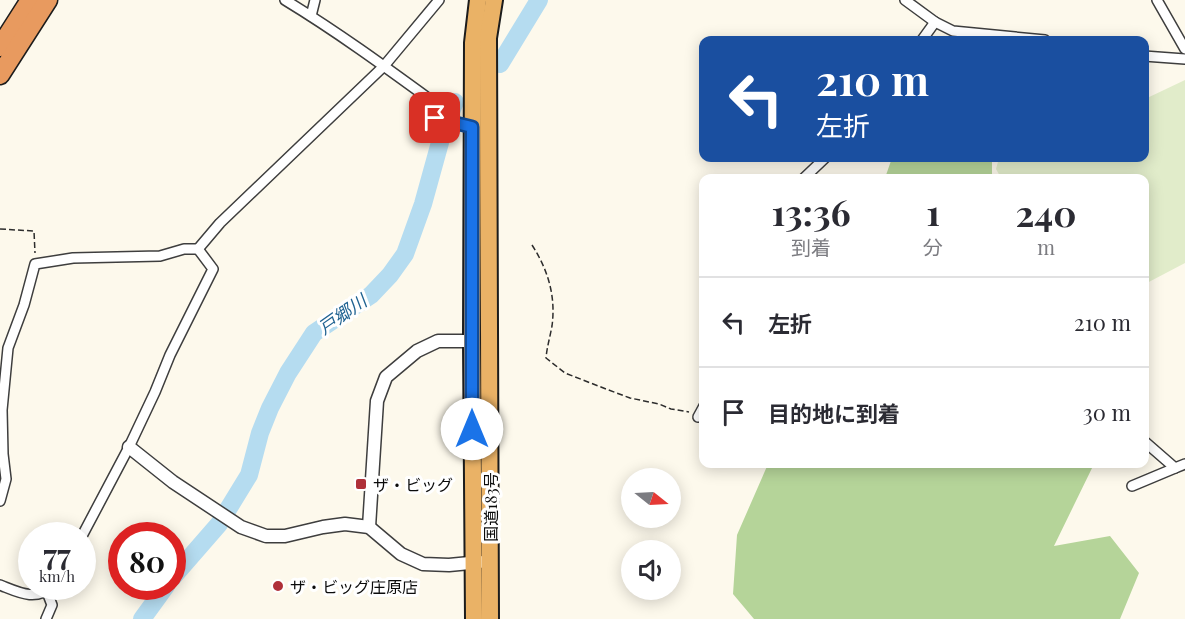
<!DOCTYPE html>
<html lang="ja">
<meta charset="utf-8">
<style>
:root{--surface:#fff;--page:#f2f2f3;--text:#2b2b33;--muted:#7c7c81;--line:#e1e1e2}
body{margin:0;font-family:"Playfair Display","Noto Sans JP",serif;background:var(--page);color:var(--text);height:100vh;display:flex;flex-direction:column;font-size:22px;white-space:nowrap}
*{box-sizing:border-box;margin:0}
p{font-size:20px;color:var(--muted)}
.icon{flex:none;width:33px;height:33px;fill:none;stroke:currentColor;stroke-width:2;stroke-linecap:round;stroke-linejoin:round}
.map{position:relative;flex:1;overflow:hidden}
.details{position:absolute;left:699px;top:174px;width:450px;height:294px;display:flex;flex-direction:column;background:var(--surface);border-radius:12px;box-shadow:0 3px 15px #0003}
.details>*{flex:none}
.banner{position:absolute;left:699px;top:36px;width:450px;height:126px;border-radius:12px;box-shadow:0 3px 15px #0003;background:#1a4fa0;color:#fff;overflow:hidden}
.needle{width:39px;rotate:108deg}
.tools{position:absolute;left:621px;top:468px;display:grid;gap:12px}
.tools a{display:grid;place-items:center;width:60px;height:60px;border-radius:50%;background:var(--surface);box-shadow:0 3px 15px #0003;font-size:30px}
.speed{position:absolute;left:18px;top:522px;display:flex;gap:12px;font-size:30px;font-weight:700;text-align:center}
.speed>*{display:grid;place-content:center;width:78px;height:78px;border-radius:50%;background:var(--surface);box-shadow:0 3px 15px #0003;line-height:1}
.speed small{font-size:15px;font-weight:400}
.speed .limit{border:9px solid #d22;background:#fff;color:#111}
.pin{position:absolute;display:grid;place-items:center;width:51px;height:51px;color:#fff;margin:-26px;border-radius:12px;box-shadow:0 3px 9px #0006}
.me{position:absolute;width:66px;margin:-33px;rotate:0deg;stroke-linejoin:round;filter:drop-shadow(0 0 4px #0008)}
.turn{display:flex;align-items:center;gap:21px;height:126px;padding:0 18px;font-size:27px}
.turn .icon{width:78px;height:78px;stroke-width:2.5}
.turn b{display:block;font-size:42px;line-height:51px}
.eta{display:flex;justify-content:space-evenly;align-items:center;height:102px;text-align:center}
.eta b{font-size:36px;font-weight:700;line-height:42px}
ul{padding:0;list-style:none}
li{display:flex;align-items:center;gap:18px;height:90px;padding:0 18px;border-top:2px solid var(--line)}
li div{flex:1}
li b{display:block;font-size:22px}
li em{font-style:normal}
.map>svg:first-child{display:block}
.forest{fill:#b5d499}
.pitch{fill:#e1ecca}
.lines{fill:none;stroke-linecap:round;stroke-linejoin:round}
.river{stroke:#b5dcf0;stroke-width:18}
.minor-casing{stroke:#3e3e3e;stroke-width:12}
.tertiary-casing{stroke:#3e3e3e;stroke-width:15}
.trunk-casing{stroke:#1c1c1c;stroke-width:20}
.motorway-casing{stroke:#1c1c1c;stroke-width:21}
.path{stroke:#2d2d2d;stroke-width:1.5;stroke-dasharray:6 3;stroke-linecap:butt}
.minor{stroke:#fff;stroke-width:9}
.tertiary{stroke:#fff;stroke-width:12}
.trunk{stroke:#eab266;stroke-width:16}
.motorway{stroke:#e89a5f;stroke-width:18}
.route-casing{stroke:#114b97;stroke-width:15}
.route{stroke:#1a73e8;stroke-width:10}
.poi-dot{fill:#af3039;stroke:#fff;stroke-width:2}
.labels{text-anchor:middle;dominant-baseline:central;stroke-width:6;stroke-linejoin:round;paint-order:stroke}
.poi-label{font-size:16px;fill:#0b0b0b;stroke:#fff;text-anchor:start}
.street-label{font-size:16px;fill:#0b0b0b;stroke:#fff}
.water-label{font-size:18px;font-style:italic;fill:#206392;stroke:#fff}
</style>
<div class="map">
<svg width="1185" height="619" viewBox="0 0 1185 619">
<rect width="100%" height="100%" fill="#fdf9ec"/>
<!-- forest -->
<g class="forest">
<polygon points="892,158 992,158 992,178 885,178"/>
<polygon points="768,464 1094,464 1054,546 1110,536 1139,573 1120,619 754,619 733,594 737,535"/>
</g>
<!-- pitch -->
<polygon class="pitch" points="1185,80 1185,263 1145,284 1144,178 1001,178 996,169 999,158 1144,158 1145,99"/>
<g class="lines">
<!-- river -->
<g class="river">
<polyline points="500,64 539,0"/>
<polyline points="172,578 219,524 249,475 260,433 270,408 288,373 314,333 371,295 390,275 405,254 423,204 444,128 455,102"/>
<polyline points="142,619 166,586"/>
</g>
<defs>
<g id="minor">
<path d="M285,0c51,31 99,66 147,101l3,17 37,9"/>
<polyline points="905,0 935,22 953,31 1045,40"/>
<polyline points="1157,0 1185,49"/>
<polyline points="311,16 315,0"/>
<polyline points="922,40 935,22"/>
<polyline points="1144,56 1185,59"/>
<polyline points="804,178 825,158"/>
<polyline points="198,249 220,223 384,66 439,0"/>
<polyline points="698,417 704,406"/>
<polyline points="1144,441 1175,468 1185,464"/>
<polyline points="1132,486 1175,468"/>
<polyline points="0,501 6,479 3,454 2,410 8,348 24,305 35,264 73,258 160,256 184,249 198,249"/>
<polyline points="82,536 129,447 155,392 170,355 213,269 198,249"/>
<path d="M0,585c18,7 36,17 52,1"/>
<polyline points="46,619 52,605 47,592"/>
</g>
<g id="tertiary">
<polyline points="129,447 173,482 241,527 266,536 285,536 323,527 345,524 369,527 401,554 423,564 449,565 480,562"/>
<polyline points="369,527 377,401 386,377 417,351 438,341 472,341"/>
</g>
<g id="trunk">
<polyline points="474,619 472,341 473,43 478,0"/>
<polyline points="490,619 488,38 494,0"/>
</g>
<g id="motorway">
<polyline points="0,47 30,0"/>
<polyline points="0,75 48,0"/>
</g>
</defs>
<!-- minor casing -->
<use href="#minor" class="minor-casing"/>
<!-- tertiary casing -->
<use href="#tertiary" class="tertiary-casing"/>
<!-- trunk casing -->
<use href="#trunk" class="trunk-casing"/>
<!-- motorway casing -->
<use href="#motorway" class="motorway-casing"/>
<!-- path -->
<g class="path">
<polyline points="0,229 34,231 35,253"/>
<path d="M532,245c16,25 24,51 20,81 -2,11 -5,21 -6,32l19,15 41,16 24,9 29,6 12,5 18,3"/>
</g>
<!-- minor -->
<use href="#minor" class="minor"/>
<!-- tertiary -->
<use href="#tertiary" class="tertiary"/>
<!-- trunk -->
<use href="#trunk" class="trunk"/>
<!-- motorway -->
<use href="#motorway" class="motorway"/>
</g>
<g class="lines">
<defs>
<polyline id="route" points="435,118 472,127 472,429"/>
</defs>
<!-- route casing -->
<use href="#route" class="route-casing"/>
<!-- route -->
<use href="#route" class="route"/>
</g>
<!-- markers -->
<g class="poi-dot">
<rect x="355" y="478" width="12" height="12" rx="3"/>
<circle cx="278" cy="586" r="6"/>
</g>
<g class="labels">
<!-- poi labels -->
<g class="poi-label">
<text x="373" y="484">ザ・ビッグ</text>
<text x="290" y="586">ザ・ビッグ庄原店</text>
</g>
<!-- street labels -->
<g class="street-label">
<text transform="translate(490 507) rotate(-90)">国道183号</text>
</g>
<!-- water labels -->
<g class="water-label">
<text transform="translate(342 314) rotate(-35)">戸郷川</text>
</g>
</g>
</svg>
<div class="tools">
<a><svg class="needle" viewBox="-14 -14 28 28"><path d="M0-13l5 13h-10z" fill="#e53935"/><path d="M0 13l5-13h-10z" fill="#7c7c81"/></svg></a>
<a><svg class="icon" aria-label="sound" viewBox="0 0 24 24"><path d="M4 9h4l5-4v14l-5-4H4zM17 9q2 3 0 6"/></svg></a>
</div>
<div class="speed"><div>77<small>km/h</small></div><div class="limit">80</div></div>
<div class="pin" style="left:435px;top:118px;background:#d93025"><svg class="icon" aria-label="arrive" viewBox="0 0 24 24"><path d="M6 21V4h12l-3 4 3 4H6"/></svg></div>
<svg class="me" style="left:472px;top:429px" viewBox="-20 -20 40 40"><circle r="19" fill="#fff"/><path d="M0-13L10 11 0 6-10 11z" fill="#1a73e8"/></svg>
<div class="banner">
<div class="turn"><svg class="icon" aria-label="left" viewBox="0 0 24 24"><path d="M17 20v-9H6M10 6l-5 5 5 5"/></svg><div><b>210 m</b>左折</div></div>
</div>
<section class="details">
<div class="eta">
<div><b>13:36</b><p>到着</p></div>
<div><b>1</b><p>分</p></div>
<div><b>240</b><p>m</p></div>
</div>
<ul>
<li><svg class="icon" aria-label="left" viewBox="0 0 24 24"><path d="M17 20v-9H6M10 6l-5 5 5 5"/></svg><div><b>左折</b></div><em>210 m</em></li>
<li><svg class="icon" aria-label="arrive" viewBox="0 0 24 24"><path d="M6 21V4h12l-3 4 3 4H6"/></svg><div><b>目的地に到着</b></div><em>30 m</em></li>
</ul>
</section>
</div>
